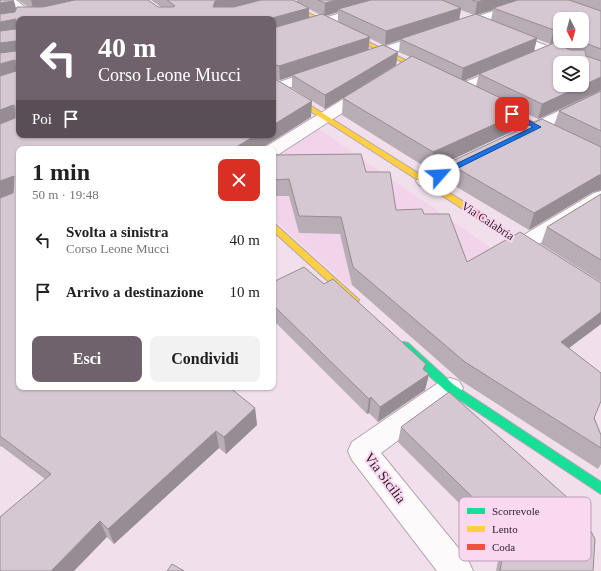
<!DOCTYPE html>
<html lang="it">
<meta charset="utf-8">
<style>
:root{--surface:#fff;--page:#f2f2f2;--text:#202124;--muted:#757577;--accent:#70626c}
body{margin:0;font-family:Georgia,serif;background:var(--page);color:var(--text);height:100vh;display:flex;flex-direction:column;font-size:15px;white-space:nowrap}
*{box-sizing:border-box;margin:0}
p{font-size:13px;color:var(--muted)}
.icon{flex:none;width:22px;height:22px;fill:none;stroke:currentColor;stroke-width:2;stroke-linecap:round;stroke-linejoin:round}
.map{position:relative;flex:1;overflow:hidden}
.sheet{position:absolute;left:16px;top:146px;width:260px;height:244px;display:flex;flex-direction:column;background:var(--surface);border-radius:8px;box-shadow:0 1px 3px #0004}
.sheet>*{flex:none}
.banner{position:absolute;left:16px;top:16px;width:260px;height:122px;border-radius:8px;box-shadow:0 1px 3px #0004;background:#70626c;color:#fff;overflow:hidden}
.needle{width:26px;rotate:174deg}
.fabs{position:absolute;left:553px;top:12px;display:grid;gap:8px}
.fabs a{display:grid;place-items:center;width:36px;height:36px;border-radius:8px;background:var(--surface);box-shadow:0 1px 3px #0004;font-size:20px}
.pin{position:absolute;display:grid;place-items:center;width:34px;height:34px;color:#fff;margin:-17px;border-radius:8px;box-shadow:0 2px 6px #0006}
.me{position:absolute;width:44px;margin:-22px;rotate:64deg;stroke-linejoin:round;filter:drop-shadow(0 0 3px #0008)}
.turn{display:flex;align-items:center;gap:14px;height:84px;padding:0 16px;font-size:18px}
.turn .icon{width:52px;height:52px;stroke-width:2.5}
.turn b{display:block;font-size:28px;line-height:34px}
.then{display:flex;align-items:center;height:38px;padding:0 16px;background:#0003;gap:8px;font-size:15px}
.round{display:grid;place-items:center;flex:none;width:42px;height:42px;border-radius:8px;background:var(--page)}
.head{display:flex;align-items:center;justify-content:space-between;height:68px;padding:0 16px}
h1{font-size:24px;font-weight:800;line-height:30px}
.primary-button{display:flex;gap:8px;margin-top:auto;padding:8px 16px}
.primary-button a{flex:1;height:46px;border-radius:8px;background:var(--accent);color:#fff;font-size:16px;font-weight:800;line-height:46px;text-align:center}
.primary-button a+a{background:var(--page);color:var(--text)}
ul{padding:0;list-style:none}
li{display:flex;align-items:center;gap:12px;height:52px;padding:0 16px}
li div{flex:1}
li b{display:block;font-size:15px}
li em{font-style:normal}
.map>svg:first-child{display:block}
.built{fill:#f1d4e9}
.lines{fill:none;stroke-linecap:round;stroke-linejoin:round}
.street-casing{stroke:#b2a5ae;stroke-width:2}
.fast-casing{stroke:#b2a5ae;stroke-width:2}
.slow-casing{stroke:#b2a5ae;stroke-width:2}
.jam-casing{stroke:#b2a5ae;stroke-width:2}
.street{fill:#fdfafc;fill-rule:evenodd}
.fast{fill:#16e098;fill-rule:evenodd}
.slow{fill:#ffcf43;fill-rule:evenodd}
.jam{fill:#f24e42;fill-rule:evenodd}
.wall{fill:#b8acb5;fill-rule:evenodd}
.shaded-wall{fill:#968c93}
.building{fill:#d6c8d2;stroke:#968c93;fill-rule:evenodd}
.route{fill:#1a73e8;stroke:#114b97}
.labels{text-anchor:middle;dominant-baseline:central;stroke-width:4;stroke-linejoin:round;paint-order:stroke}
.street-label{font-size:12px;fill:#2a1e27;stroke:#f9d8f0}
.near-street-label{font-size:14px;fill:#2a1e27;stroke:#f9d8f0}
.key{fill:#f9d8f0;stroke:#bba0b4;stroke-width:1}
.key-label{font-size:11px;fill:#2a1e27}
</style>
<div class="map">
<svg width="601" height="571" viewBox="0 0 601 571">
<rect width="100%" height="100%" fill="#f1e0ec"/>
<!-- built -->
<polygon class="built" points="319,129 503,256 359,281 349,287 273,219 273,157"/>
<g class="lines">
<defs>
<g id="street">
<polygon points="3,0 16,0 39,19 25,19"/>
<polygon points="385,0 403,0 401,2 273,41 273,33"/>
<polygon points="527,0 544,0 542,2 462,30 454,30 452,27 454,24"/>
<polygon points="508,31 584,60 586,63 582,66 582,63 567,63 503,38 502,35 503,32"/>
<polygon points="427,33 432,34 433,37 432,40 363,62 358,61 356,58 358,55"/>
<polygon points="505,66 510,67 512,70 510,73 465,92 460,93 455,92 453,89 455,86"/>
<polygon points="321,68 326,69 328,72 326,75 273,93 273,84"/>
<polygon points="368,86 373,87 375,90 373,93 279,154 273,155 273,149 265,149 267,146 363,87"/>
<polygon points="601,91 601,102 528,139 522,140 516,139 514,135 516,131"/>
<polygon points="475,153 481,154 484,158 481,162 431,185 425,186 419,185 416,181 419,177"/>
<polygon points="601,191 601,205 531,249 524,251 517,249 514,244 517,239 594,193"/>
<polygon points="450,378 459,381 463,388 459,395 381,453 468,560 473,571 437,571 352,460 348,451 352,442 441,381"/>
</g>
<polygon id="fast" points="404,342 408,343 454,385 601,482 601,494 446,391 400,349 399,346 400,343"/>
<g id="slow">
<polygon points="276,0 282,0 434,74 429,75"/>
<polygon points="273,82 472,207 473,209 469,211 466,211 273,87"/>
<polygon points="273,224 276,225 357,298 359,300 357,302 351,302 273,231"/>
</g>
<g id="jam">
<polygon points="494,105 498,105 601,155 601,160 494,107"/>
<polygon points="466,207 472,207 541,253 537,256 534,255 466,211 465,209"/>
</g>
</defs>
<!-- street casing -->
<use href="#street" class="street-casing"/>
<!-- fast casing -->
<use href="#fast" class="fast-casing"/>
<!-- slow casing -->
<use href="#slow" class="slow-casing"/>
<!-- jam casing -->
<use href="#jam" class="jam-casing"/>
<!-- street -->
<use href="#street" class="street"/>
<!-- fast -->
<use href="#fast" class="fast"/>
<!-- slow -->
<use href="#slow" class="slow"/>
<!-- jam -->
<use href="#jam" class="jam"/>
</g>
<!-- wall -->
<g class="wall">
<path d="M0,0l16,9 12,-2 -10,-7h130l10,7h3l-10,-7h142l4,2v-2h304v90l-63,29 -13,-6 -4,14 -91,43 -88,-55 1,-17 67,-41 -11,-5 1,-12 -15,5 13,7 -2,13 -71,44 -33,-21v-12l-12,4h-3l34,37 -51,32h-241v238l236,21 2,17 -31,29 -7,-6 -105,96 -7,-7 -62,-58 -44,-33 -1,1zM309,9l12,6 -12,3zM461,10l13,5 -15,5zM493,10l-2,10 -14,-5zM338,12v10l-12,-6zM273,19v116h-254zM560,19h22v22h-14l-2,7 -70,19 38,-16 3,-12 13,5 10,-3zM369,38l14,7 -14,5zM479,74l-3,12 -12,-6z"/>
<polygon points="601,91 601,190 593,192 529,230 445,180 448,163 554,125 559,111"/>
<polygon points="273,155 366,172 396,210 424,214 467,262 601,283 601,324 569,348 601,435 601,464 598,469 460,380 352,285 340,234 299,233 289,196 273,196"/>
<polygon points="601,194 601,282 541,244 547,227"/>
<polygon points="273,282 324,284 429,374 425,390 378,422 369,413 367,414 273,320"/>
<polygon points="401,427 593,571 496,571 501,545 398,442"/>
</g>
<!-- shaded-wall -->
<g class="shaded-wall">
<polygon points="31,0 93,0 34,12"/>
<polygon points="221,0 271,0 217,15 213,7 215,1"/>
<polygon points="336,0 380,0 338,9 338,12 324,16 325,3"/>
<polygon points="484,0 521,0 493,8 493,10 475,15 477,2"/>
<polygon points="14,1 18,15 0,17 0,3"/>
<polygon points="309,8 309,21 273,31 273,19 272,19 272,18"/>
<polygon points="461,8 459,21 400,39 400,40 385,45 386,31"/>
<polygon points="16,19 19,30 0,36 0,22"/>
<polygon points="560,28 560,41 550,44 554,30"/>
<polygon points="370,37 368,51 292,75 292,76 280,80 279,66"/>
<polygon points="537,38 534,51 461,82 463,68"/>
<polygon points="16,41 19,52 0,58 0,43"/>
<polygon points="398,52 396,65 325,109 325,95"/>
<polygon points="14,60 19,75 0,81 0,64"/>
<polygon points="601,77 601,90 538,119 542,104"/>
<polygon points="312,101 311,117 260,149 233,149 256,135 273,135 273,125"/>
<polygon points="13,105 18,121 0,128 0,110"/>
<polygon points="526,110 521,127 430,170 433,152"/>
<polygon points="599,175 601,175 601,190 593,192 529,230 534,213"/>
<polygon points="14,176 19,190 0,200 0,181"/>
<polygon points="601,312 601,324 554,359 561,342"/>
<polygon points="426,364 423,378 429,374 425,390 378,422 380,407 423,369"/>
<polygon points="371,397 369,413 367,414 369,399"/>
<polygon points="255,408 257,425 226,454 224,437"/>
<polygon points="216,431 219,448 114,544 108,529"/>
<polygon points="100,521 107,537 74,571 51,571"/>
</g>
<!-- building -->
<g class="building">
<polygon points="0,0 12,0 14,1 0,3"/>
<polygon points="75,0 148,0 158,7 173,7 175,6 167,0 221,0 215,1 213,7 234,7 261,0 293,0 309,8 272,18 272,19 19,19 19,135 256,135 233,149 19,149 19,387 229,387 255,408 224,437 216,431 108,529 100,521 51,571 0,571 0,517 51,474 0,436 0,198 13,193 14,176 0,181 0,124 15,118 15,106 13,105 0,110 0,76 16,71 16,61 14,60 0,64 0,53 16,51 16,41 0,43 0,31 16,29 16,19 0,22 0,14 15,12 17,7 43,7"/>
<polygon points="318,0 336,0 325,3"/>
<polygon points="371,0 442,0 461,8 386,31 338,9"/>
<polygon points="472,0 484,0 477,2"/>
<polygon points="518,0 569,0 601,11 601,49 580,41 582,41 582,32 584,31 586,26 582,26 582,19 560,19 560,28 554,30 493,8"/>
<polygon points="322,14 370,37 279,66 273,64 273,28"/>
<polygon points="476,14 537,38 463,68 400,39"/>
<path d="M554,43l17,7h14l1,6 15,5v16l-59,27 -63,-30zM560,63h22v22h-22z"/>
<polygon points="383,45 398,52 325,95 292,75"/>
<polygon points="412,56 526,110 433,152 343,98"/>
<polygon points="273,79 275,79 312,101 273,125"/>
<polygon points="601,91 601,131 559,111"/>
<polygon points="542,119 601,147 601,175 599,175 534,213 448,163"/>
<polygon points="361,154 366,172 390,172 396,210 422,209 424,214 449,214 467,262 520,232 601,283 601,312 561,342 601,373 601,401 594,418 601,435 601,448 465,362 353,267 341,217 299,216 289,179 273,180 273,155"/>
<polygon points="601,194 601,260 547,227"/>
<polygon points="304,267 324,284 333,279 426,364 423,369 429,374 380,407 371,397 369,399 273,305 273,282"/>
<polygon points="449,392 578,507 595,539 593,571 500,571 507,531 401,427"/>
<polygon points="172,564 184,571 167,571"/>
</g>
<!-- route -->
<polygon class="route" points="510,113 514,113 541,127 442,176 437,176 437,173 533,127 510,115"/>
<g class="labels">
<!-- street labels -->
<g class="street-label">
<text transform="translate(488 221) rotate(33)">Via Calabria</text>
</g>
<!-- near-street labels -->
<g class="near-street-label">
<text transform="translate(385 478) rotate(53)">Via Sicilia</text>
</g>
</g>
<!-- legend -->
<rect x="459" y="497" width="132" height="64" rx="6" class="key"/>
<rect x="467" y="508" width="18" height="6" fill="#16e098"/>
<rect x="467" y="526" width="18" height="6" fill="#ffcf43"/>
<rect x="467" y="544" width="18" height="6" fill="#f24e42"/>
<g class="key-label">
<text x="492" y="515">Scorrevole</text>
<text x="492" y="533">Lento</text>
<text x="492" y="551">Coda</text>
</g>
</svg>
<div class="fabs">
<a><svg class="needle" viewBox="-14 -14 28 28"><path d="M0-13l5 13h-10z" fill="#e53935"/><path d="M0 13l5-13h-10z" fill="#757577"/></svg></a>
<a><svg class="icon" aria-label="layers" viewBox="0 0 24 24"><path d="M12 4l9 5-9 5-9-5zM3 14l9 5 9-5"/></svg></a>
</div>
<div class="pin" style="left:512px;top:114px;background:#d93025"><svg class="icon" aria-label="arrive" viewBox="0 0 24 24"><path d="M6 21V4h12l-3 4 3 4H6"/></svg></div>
<svg class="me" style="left:439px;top:175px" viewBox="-20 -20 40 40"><circle r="19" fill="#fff"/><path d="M0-13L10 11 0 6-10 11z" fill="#1a73e8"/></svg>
<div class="banner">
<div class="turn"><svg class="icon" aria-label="left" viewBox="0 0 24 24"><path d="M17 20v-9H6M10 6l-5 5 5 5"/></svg><div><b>40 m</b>Corso Leone Mucci</div></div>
<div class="then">Poi<svg class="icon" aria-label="arrive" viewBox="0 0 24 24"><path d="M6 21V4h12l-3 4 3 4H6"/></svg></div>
</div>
<section class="sheet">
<div class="head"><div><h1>1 min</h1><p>50 m · 19:48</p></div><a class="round" style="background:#d93025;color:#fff"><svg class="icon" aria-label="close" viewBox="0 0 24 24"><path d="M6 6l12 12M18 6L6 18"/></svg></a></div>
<ul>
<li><svg class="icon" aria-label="left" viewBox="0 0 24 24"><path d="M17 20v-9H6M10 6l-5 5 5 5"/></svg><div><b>Svolta a sinistra</b><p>Corso Leone Mucci</p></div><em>40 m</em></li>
<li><svg class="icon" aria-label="arrive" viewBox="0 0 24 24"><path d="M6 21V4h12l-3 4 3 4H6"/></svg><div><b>Arrivo a destinazione</b></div><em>10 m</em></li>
</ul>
<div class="primary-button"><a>Esci</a><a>Condividi</a></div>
</section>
</div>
